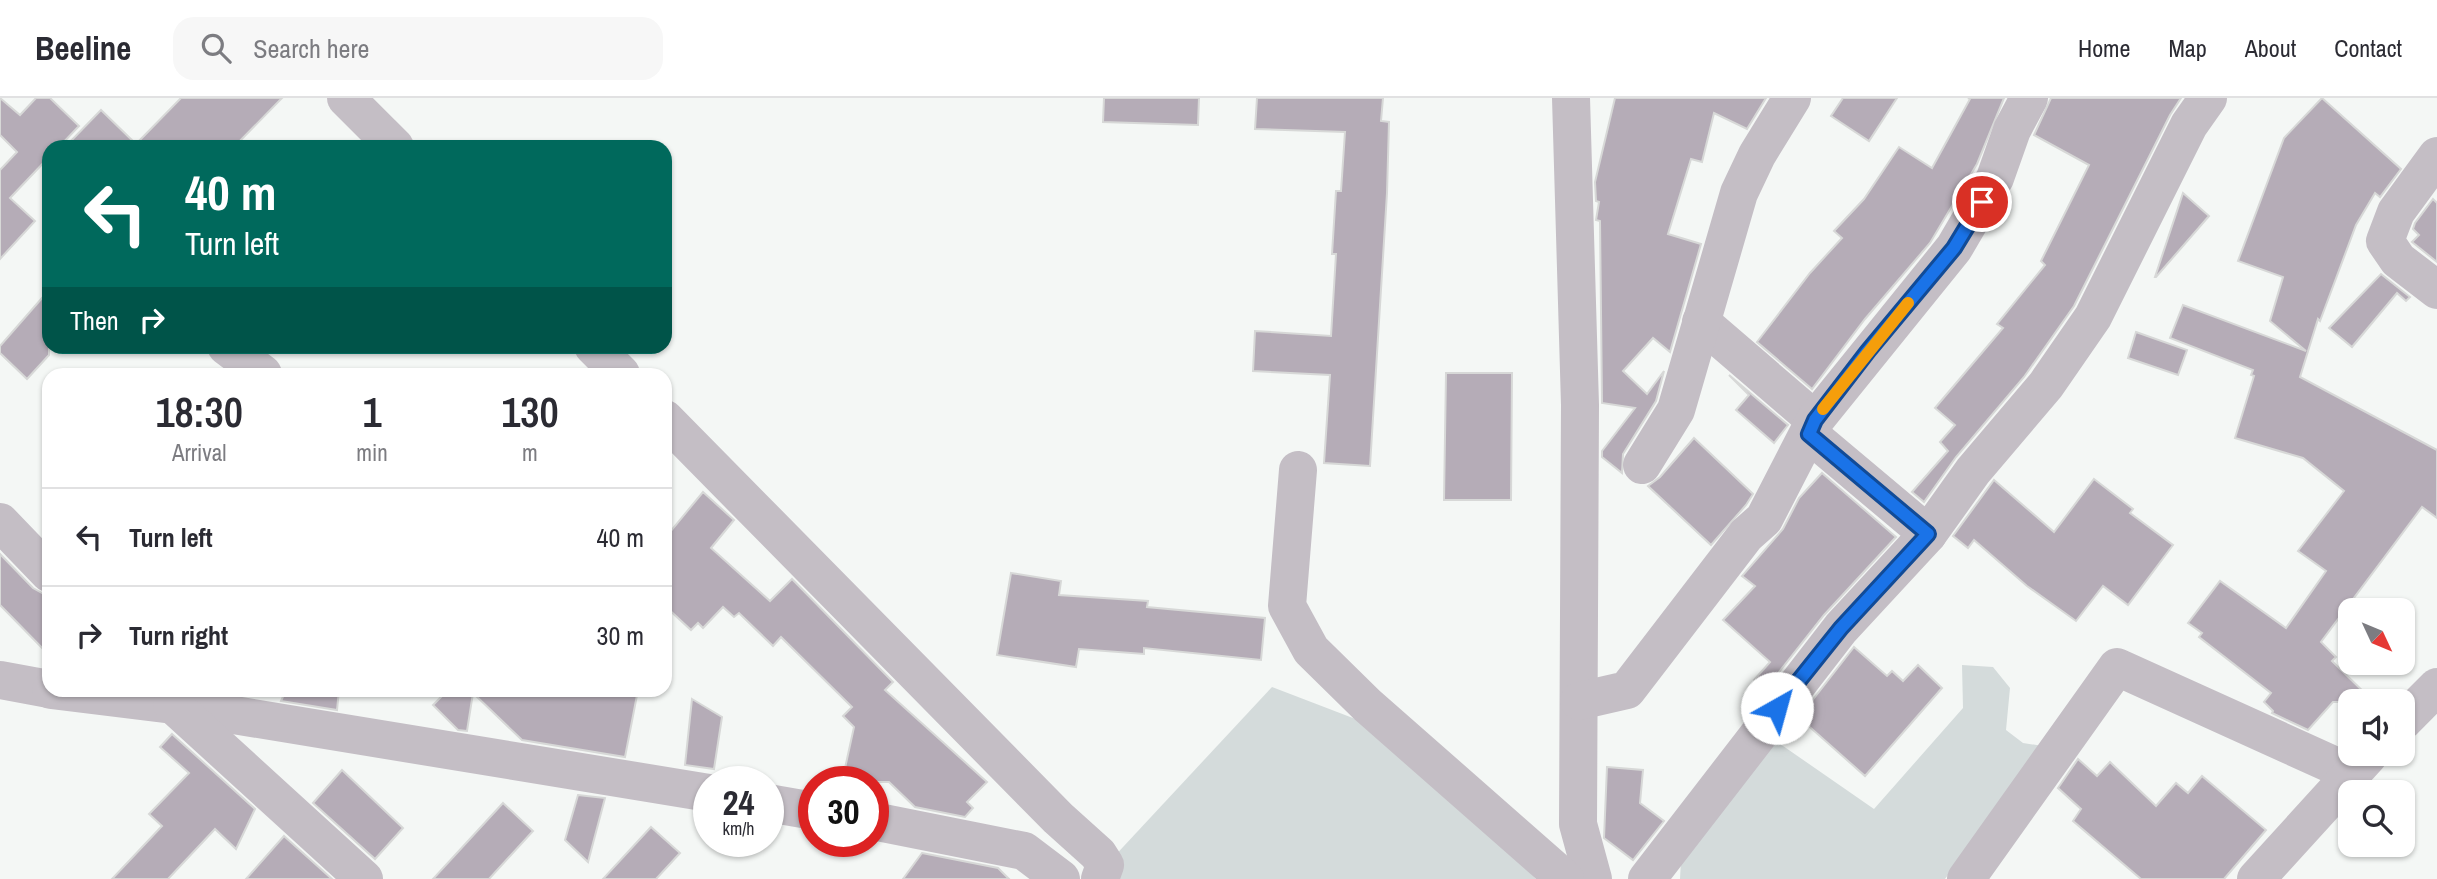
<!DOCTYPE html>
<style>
:root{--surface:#fff;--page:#f7f7f7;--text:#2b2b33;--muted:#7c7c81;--line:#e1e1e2}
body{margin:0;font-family:"Archivo Narrow",sans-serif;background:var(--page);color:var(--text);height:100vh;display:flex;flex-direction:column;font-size:26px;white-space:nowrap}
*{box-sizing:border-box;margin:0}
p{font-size:23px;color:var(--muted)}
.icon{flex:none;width:38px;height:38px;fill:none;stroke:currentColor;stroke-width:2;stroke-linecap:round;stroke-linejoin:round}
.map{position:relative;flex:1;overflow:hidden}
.panel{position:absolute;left:42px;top:270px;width:630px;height:329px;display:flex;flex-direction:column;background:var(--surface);border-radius:21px;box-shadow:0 2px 5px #0004}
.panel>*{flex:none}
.guide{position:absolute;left:42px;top:42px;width:630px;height:214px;border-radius:21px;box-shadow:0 2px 5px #0004;background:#00695c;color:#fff;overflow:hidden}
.needle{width:46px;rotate:134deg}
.buttons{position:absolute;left:2338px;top:500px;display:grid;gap:14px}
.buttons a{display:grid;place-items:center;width:77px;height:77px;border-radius:14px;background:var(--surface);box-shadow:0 2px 5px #0004;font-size:35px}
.speed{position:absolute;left:693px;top:668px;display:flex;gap:14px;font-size:35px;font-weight:700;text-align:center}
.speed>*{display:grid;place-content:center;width:91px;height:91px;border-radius:50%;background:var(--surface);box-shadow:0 2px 5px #0004;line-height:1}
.speed small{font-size:18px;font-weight:400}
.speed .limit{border:10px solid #d22;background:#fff;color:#111}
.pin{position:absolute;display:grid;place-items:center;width:60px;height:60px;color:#fff;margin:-30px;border:4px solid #fff;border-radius:50%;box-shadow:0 2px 7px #0007}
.me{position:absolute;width:77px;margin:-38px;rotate:38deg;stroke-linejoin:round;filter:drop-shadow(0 0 5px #0008)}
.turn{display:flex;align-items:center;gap:24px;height:147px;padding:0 28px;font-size:32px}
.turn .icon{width:91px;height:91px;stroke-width:2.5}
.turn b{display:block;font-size:49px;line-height:60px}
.then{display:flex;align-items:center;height:66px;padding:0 28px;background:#0003;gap:14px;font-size:26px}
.eta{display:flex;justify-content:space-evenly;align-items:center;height:119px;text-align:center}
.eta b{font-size:42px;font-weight:600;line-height:49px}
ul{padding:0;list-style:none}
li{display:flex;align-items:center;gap:21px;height:98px;padding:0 28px;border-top:2px solid var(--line)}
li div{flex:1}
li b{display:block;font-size:26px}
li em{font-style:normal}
header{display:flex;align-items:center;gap:42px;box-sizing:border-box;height:98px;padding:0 35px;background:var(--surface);border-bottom:2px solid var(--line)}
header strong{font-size:33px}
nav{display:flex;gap:38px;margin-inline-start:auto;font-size:24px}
.search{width:490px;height:63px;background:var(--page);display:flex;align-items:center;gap:18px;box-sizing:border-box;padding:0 24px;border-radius:21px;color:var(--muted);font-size:26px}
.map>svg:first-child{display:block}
.green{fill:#d4dbdb}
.building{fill:#b5acb7;stroke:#d7d8d7;stroke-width:2}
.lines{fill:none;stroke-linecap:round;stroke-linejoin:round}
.minor{stroke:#c4bec5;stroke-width:38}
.route-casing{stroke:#114b97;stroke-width:18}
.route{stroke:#1a73e8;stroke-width:12}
.slow{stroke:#f59e0b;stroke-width:12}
</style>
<header>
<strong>Beeline</strong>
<div class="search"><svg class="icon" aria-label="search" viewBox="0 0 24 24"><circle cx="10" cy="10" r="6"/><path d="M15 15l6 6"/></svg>Search here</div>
<nav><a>Home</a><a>Map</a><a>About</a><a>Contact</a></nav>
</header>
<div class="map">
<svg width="2437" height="781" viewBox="0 0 2437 781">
<rect width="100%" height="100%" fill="#f4f7f5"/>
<!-- green -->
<g class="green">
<polygon points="1962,567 1993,569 2010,590 2006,632 2023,645 2043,648 1945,781 1680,781 1681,762 1773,641 1874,711 1963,610"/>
<polygon points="1272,589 1405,640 1536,781 1109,781 1110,763"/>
</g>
<!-- building -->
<g class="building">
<polygon points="0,0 20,17 36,0 50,0 79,28 59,49 49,49 49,59 10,100 35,123 0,161 0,72 17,54 0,37"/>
<polygon points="181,0 282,0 234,49 65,49 101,12 136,46"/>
<polygon points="1104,0 1199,0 1198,27 1103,24"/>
<polygon points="1257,0 1383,0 1381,23 1389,24 1387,95 1370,368 1324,365 1330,277 1253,273 1255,233 1331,238 1336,156 1332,156 1336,93 1341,93 1345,34 1255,31"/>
<polygon points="1615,0 1766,0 1747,31 1714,15 1702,64 1691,61 1668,136 1701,146 1670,254 1653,240 1623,273 1647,296 1664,273 1656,303 1623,356 1622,375 1602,359 1602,353 1635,310 1602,305 1600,123 1596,122 1599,104 1596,103 1595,84"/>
<polygon points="1843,0 1897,0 1869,43 1831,18"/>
<polygon points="1968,0 2004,0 1977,66 1930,145 1865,221 1812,291 1757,244 1810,175 1842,140 1834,133 1864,101 1899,49 1932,70 1970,1"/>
<polygon points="2051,0 2181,0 2170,17 2074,208 2024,279 1956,359 1924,404 1912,394 1948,353 1940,344 1955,327 1935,310 2003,230 1997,226 2045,167 2041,163 2089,67 2034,37"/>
<polygon points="2322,0 2401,71 2380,99 2375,95 2356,127 2320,223 2318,221 2300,279 2437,352 2437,420 2422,409 2321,544 2336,559 2332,563 2374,604 2333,604 2308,632 2272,615 2273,613 2264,604 2271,595 2199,539 2202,535 2188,525 2220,483 2286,530 2326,473 2298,453 2344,393 2303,360 2235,340 2254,278 2251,277 2253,272 2170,240 2183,207 2306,253 2270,223 2283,179 2238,163 2284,40"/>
<polygon points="2183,95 2209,118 2156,179 2155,179"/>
<polygon points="2433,101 2437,105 2437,164 2412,144 2419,137 2413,131 2415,125"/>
<polygon points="2381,176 2410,199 2406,203 2397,195 2352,249 2329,230"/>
<polygon points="49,192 49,257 27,281 0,255 0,248"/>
<polygon points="2136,234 2187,252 2178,277 2128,260"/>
<polygon points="1446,275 1512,275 1511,402 1444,402"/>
<polygon points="1729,277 1788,327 1774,345 1736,312 1749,297"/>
<polygon points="1694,340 1753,396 1746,407 1711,447 1648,388 1660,379"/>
<polygon points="1822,375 1896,439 1824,517 1765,592 1754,582 1770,564 1723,522 1755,488 1742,478 1783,431 1799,400"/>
<polygon points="2094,381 2133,411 2130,415 2173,447 2128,507 2103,488 2076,523 2027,488 1974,442 1968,450 1953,438 1994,382 2054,434"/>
<polygon points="703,394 734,422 711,450 770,503 792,481 893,584 885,592 987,684 967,704 973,710 965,719 915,709 889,684 842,684 854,629 843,618 852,609 781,539 773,548 739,515 734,519 723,509 703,530 698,525 691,532 665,508 665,440"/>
<polygon points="0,456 33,490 49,499 49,557 0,507"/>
<polygon points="1011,475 1061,483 1059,497 1148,503 1147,509 1265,520 1261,562 1144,550 1144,556 1079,551 1076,569 997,557"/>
<polygon points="1854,549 1887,578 1892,573 1903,583 1918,567 1942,590 1865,678 1803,623 1801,625 1797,622"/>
<polygon points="286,592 339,592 337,612 281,603"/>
<polygon points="448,592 638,592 625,659 522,642 473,595 467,633 458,632 433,607"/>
<polygon points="692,601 722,619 714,671 685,667"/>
<polygon points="172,636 255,711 236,751 215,731 168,781 112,781 162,728 149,716 189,675 160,649"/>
<polygon points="2078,661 2097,678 2110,664 2156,708 2176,685 2188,695 2202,678 2266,732 2224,781 2141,781 2073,723 2081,711 2058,690"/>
<polygon points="1607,669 1643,672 1640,705 1664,723 1633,762 1604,740"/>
<polygon points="342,672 403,730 375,761 313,705"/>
<polygon points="578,697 605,700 588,764 565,742"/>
<polygon points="503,705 533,733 489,781 433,781"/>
<polygon points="651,729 680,755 656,781 603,781"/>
<polygon points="284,738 332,781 246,781"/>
<polygon points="922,755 998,770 1009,781 903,781"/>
</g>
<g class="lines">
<!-- minor -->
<g class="minor">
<polyline points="346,0 395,49"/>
<polyline points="1571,0 1580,307 1578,726 1593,781"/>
<polyline points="2437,58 2396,114 2385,143 2398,162 2437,192"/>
<polyline points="1701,224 1815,322"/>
<polyline points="226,248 263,276"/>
<polyline points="593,248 621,276"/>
<polyline points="665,321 1058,720 1098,756 1105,767 1100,781"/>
<polyline points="1809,336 1928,436"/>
<polyline points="1642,367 1676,312 1739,95 1757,57 1792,0"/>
<polyline points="1298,372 1287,508 1311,552 1367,607 1565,781"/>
<polyline points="0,424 49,475"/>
<polyline points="0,582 49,591"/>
<polyline points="51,592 173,607 709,695"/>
<polyline points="1579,603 1627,592 1746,437 1764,421 1815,322 1954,150 1995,80 2012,32 2029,0"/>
<polyline points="172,606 364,781"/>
<polyline points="2403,623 2437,589"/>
<polyline points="768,705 814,713"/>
<polyline points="873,723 1024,753 1061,781"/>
<polyline points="1647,781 1841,530 1928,436 1973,373 2046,287 2093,219 2189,27 2208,0"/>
<polyline points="1966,781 2117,569 2351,675"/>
<polyline points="2256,781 2368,658"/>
</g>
</g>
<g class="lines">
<defs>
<polyline id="route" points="1777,610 1841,530 1928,436 1809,336 1815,322 1868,253 1954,150 1982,104"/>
</defs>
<!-- route casing -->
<use href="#route" class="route-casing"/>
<!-- route -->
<use href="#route" class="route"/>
<!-- slow -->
<polyline class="slow" points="1823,311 1908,205"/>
</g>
</svg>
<div class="buttons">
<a><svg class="needle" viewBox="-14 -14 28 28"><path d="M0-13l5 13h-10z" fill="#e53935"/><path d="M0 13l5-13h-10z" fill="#7c7c81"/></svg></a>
<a><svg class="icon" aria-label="sound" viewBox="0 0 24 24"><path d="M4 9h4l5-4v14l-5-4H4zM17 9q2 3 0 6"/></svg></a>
<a><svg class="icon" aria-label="search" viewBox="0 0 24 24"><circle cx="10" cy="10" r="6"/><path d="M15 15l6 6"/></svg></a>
</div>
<div class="speed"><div>24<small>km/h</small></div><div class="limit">30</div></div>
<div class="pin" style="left:1982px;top:104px;background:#d93025"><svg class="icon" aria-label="arrive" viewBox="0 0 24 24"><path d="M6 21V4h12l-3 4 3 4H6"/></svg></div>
<svg class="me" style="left:1777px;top:610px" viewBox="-20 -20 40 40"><circle r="19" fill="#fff"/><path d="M0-13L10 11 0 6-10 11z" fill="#1a73e8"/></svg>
<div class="guide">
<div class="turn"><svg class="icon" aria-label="left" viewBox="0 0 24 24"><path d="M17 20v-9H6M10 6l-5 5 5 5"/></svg><div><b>40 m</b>Turn left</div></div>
<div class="then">Then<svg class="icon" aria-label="right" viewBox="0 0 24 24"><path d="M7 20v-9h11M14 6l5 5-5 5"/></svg></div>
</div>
<section class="panel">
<div class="eta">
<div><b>18:30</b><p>Arrival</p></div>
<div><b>1</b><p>min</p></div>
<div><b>130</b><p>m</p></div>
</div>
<ul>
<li><svg class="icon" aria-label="left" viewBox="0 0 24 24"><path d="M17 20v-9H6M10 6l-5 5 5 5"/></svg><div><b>Turn left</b></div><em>40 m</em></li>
<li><svg class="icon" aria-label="right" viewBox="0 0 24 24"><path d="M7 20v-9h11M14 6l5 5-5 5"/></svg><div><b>Turn right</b></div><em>30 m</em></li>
</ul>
</section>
</div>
